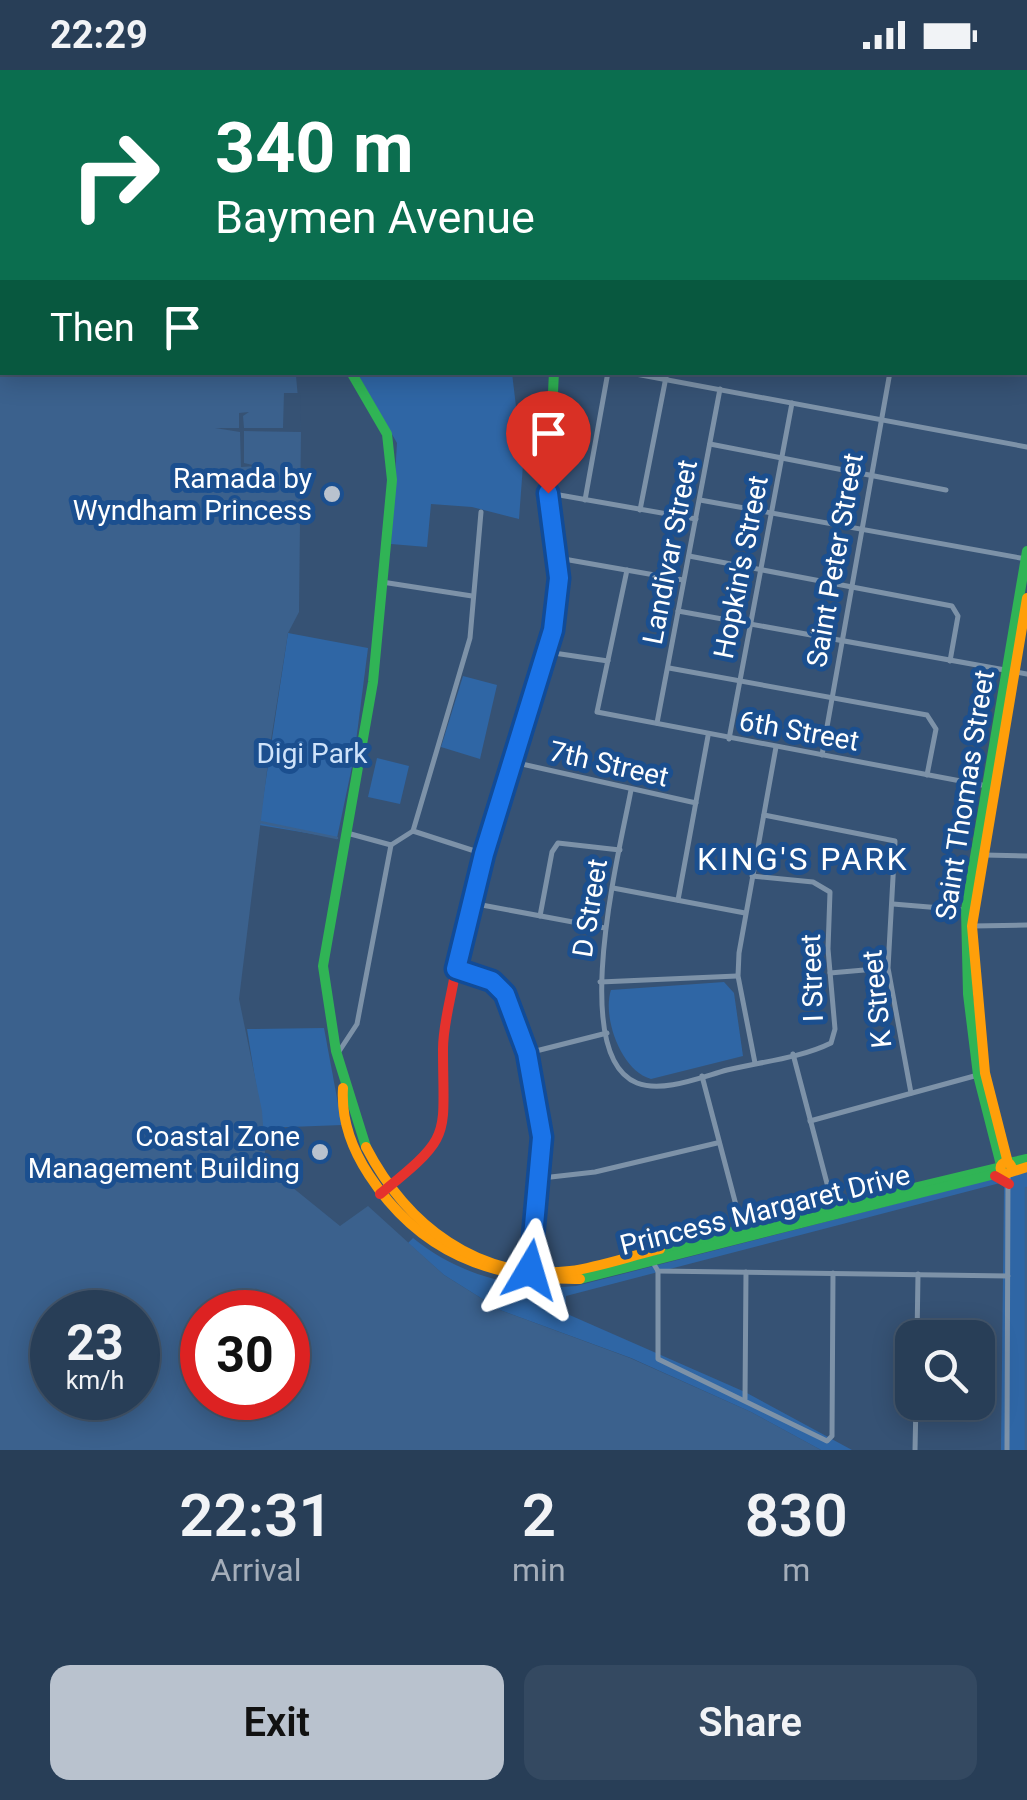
<!DOCTYPE html>
<style>
:root{--surface:#283e57;--page:#344961;--text:#f1f3f6;--muted:#a5aeba;--line:#44576d;--accent:#b9c2ce}
body{margin:0;font-family:Roboto,sans-serif;background:var(--page);color:var(--text);height:100vh;display:flex;flex-direction:column;font-size:38px;white-space:nowrap}
*{box-sizing:border-box;margin:0}
p{font-size:32px;color:var(--muted)}
.icon{flex:none;width:55px;height:55px;fill:none;stroke:currentColor;stroke-width:2;stroke-linecap:round;stroke-linejoin:round}
.map{position:relative;height:1380px;overflow:hidden}
.drawer{display:flex;flex-direction:column;background:var(--surface);flex:1}
.drawer>*{flex:none}
.guide{position:absolute;left:0px;top:0px;width:1028px;height:305px;box-shadow:0 5px 25px #0003,0 0 0 2px var(--line);background:#0b6e4f;color:#fff;overflow:hidden}
.buttons{position:absolute;left:895px;top:1250px;display:grid;gap:20px}
.buttons a{display:grid;place-items:center;width:100px;height:100px;border-radius:20px;background:var(--surface);box-shadow:0 5px 25px #0003,0 0 0 2px var(--line);font-size:50px}
.speed{position:absolute;left:30px;top:1220px;display:flex;gap:20px;font-size:50px;font-weight:700;text-align:center}
.speed>*{display:grid;place-content:center;width:130px;height:130px;border-radius:50%;background:var(--surface);box-shadow:0 5px 25px #0003,0 0 0 2px var(--line);line-height:1}
.speed small{font-size:25px;font-weight:400}
.speed .limit{border:15px solid #d22;background:#fff;color:#111}
.pin{position:absolute;display:grid;place-items:center;width:85px;height:85px;color:#fff;margin:-102px -42px;border-radius:50% 50% 50% 0;rotate:-45deg;box-shadow:0 0 10px #0007}
.pin .icon{rotate:45deg}
.me{position:absolute;width:110px;margin:-55px;rotate:7deg;stroke-linejoin:round;filter:drop-shadow(0 0 8px #0008)}
.turn{display:flex;align-items:center;gap:35px;height:210px;padding:0 50px;font-size:45px}
.turn .icon{width:130px;height:130px;stroke-width:2.5}
.turn b{display:block;font-size:70px;line-height:85px}
.then{display:flex;align-items:center;height:95px;padding:0 50px;background:#0003;gap:20px;font-size:38px}
.eta{display:flex;justify-content:space-evenly;align-items:center;height:170px;text-align:center}
.eta b{font-size:60px;font-weight:600;line-height:70px}
.button{display:flex;gap:20px;margin-top:auto;padding:20px 50px}
.button a{flex:1;height:115px;border-radius:20px;background:var(--accent);color:#111;font-size:40px;font-weight:600;line-height:115px;text-align:center}
.button a+a{background:var(--page);color:var(--text)}
.status{display:flex;justify-content:space-between;align-items:center;height:70px;padding:0 50px;background:var(--surface);direction:ltr}
.status svg{height:28px;fill:currentColor}
.map>svg:first-child{display:block}
.green{fill:#2f66a5}
.water{fill:#3b618d;fill-rule:evenodd}
.pier{fill:#365274}
.lines{fill:none;stroke-linecap:round;stroke-linejoin:round}
.stream{stroke:#3b618d;stroke-width:2.5}
.street{stroke:#7d92a8;stroke-width:5}
.fast{stroke:#30b455;stroke-width:10}
.slow{stroke:#ff9f0a;stroke-width:10}
.jam{stroke:#e5322d;stroke-width:10}
.route-casing{stroke:#114b97;stroke-width:25}
.route{stroke:#1a73e8;stroke-width:18}
.poi-dot{fill:#b9c2ce;stroke:#1b4f8f;stroke-width:4}
.labels{text-anchor:middle;dominant-baseline:central;stroke-width:10;stroke-linejoin:round;paint-order:stroke}
.poi-label{font-size:28px;fill:#fff;stroke:#1b4f8f;text-anchor:end}
.street-label{font-size:28px;fill:#fff;stroke:#1b4f8f}
.park-label{font-size:28px;fill:#cfe3fa;stroke:#1b4f8f}
.quarter-label{font-size:32px;letter-spacing:2.5px;fill:#fff;stroke:#1b4f8f}
</style>
<div class="status"><b>22:29</b><svg viewBox="0 0 49 12"><path d="M0 12V9h3v3zM5 12V6h3v6zM10 12V3h3v9zM15 12V0h3v12zM26 1h20v11H26zM47 4h2v5h-2z"/></svg></div>
<div class="map">
<svg width="1027" height="1380" viewBox="0 0 1027 1380">
<rect width="100%" height="100%" fill="#365274"/>
<!-- green -->
<g class="green">
<polygon points="357,303 512,303 523,395 519,449 472,437 431,434 427,477 391,474 397,373"/>
<polygon points="288,563 368,578 354,687 337,768 259,755"/>
<polygon points="463,606 497,615 480,689 441,677"/>
<polygon points="377,688 409,696 400,734 368,727"/>
<path d="M724,912l10,11 9,63 -92,23c-30,-8 -49,-62 -40,-89z"/>
<polygon points="324,958 342,1055 263,1058 247,959"/>
<path d="M1027,1100v280h-26l3,-263 -4,-4 -434,113 -1,17 180,79 107,58h-31l-70,-38 -120,-54 -131,-48 -56,-35 -36,-32 5,-5c45,37 105,53 163,48z"/>
</g>
<!-- water -->
<path class="water" d="M0,46l2,256 294,4 5,55 -2,181 -11,21 -18,113 -31,253 23,112 4,55 74,60 28,-20 76,69 56,35 130,48 121,54 70,38h-821zM52,1242h86v86h-86zM202,1242h86v86h-86z"/>
<!-- pier -->
<polygon class="pier" points="284,323 300,323 301,362 244,361 244,393 257,396 241,397 240,362 215,358 239,358 239,343 249,342 243,346 244,358 283,358"/>
<g class="lines">
<!-- stream -->
<g class="stream">
<polyline points="260,752 337,768"/>
<polyline points="1026,1118 1026,1380"/>
</g>
<!-- street -->
<g class="street">
<polyline points="32,0 35,2"/>
<polyline points="840,0 844,2"/>
<polyline points="968,0 973,2"/>
<polyline points="287,2 287,0"/>
<polyline points="1025,21 1027,19"/>
<polyline points="1025,110 1027,107"/>
<polyline points="1025,124 1027,126"/>
<polyline points="1025,298 1027,298"/>
<polyline points="625,302 1027,377"/>
<polyline points="710,374 946,420"/>
<polyline points="548,423 696,449"/>
<polyline points="585,430 608,302"/>
<polyline points="700,430 1026,489"/>
<polyline points="640,440 667,302"/>
<polyline points="689,486 952,536 958,546 950,591"/>
<polyline points="558,488 683,510"/>
<polyline points="627,500 597,642 987,716"/>
<polyline points="382,512 472,526"/>
<polyline points="678,541 1027,604"/>
<polyline points="547,582 608,591"/>
<polyline points="669,598 927,645 936,659 927,705"/>
<polyline points="657,653 720,319"/>
<polyline points="729,669 792,333"/>
<polyline points="822,685 890,302"/>
<polyline points="513,692 696,733"/>
<path d="M631,720c-10,55 -64,265 6,293 26,10 64,-6 90,-13 33,-8 74,-12 104,-27l4,-14 -7,-80 2,-57 -17,-10 -61,-6"/>
<polyline points="764,745 895,771 888,898 911,1023"/>
<polyline points="413,761 470,568 481,442"/>
<polyline points="413,761 484,784"/>
<polyline points="347,763 391,775 413,761"/>
<polyline points="984,785 1027,786"/>
<polyline points="613,818 745,843"/>
<polyline points="678,830 708,666"/>
<polyline points="471,833 605,858"/>
<polyline points="893,834 965,840"/>
<polyline points="540,846 552,782 558,773 620,780"/>
<polyline points="973,856 1027,855"/>
<polyline points="456,899 492,911 505,924 527,983 542,1067 531,1198"/>
<polyline points="830,903 887,898"/>
<polyline points="600,912 737,906"/>
<polyline points="338,983 357,954 391,775"/>
<polyline points="528,983 607,963"/>
<polyline points="793,984 834,1140"/>
<polyline points="755,993 738,906 739,883 776,677"/>
<polyline points="702,1006 742,1158"/>
<polyline points="810,1051 978,1005"/>
<polyline points="542,1108 595,1102 717,1073"/>
<polyline points="652,1191 658,1201 1008,1206"/>
<polyline points="658,1201 658,1289 827,1371 832,1366 833,1203"/>
<polyline points="917,1268 918,1204"/>
<polyline points="745,1329 746,1202"/>
<polyline points="915,1380 916,1332"/>
<polyline points="1007,1380 1008,1103"/>
</g>
<!-- fast -->
<g class="fast">
<polyline points="122,0 123,2"/>
<polyline points="292,0 310,2"/>
<polyline points="493,2 494,0"/>
<polyline points="749,2 751,0"/>
<polyline points="0,28 2,28"/>
<polyline points="0,36 2,36"/>
<polyline points="1025,249 1027,249"/>
<polyline points="351,302 387,364 392,410 373,612 323,896 336,981 366,1077"/>
<polyline points="454,909 484,784 553,560 559,507 548,423 554,302"/>
<polyline points="1009,1093 1027,1089"/>
<polyline points="1001,1095 978,1005 968,924 966,840 1027,481"/>
<polyline points="660,1179 1001,1097"/>
<polyline points="580,1209 1003,1102"/>
</g>
<!-- slow -->
<g class="slow">
<path d="M343,1018c-2,32 9,61 26,87 50,77 122,105 211,104"/>
<path d="M366,1077c40,77 112,135 204,124 30,-4 60,-15 90,-22"/>
<circle cx="1006" cy="1098" r="5.5"/>
<polyline points="1008,1093 985,1003 972,856 1027,528"/>
<polyline points="1011,1102 1027,1097"/>
</g>
<!-- jam -->
<g class="jam">
<polyline points="1025,242 1027,242"/>
<polyline points="995,1106 1009,1114"/>
<path d="M380,1124c74,-60 63,-55 63,-145 0,-23 7,-47 11,-70"/>
</g>
</g>
<g class="lines">
<defs>
<polyline id="route" points="530,1200 542,1067 527,983 505,924 492,911 456,899 484,784 553,560 559,508 548,423"/>
</defs>
<!-- route casing -->
<use href="#route" class="route-casing"/>
<!-- route -->
<use href="#route" class="route"/>
</g>
<!-- markers -->
<g class="poi-dot">
<circle cx="332" cy="424" r="10"/>
<circle cx="320" cy="1082" r="10"/>
</g>
<g class="labels">
<!-- poi labels -->
<g class="poi-label">
<text x="312" y="408">Ramada by<tspan x="312" dy="32">Wyndham Princess</tspan></text>
<text x="300" y="1066">Coastal Zone<tspan x="300" dy="32">Management Building</tspan></text>
</g>
<!-- street labels -->
<g class="street-label">
<text transform="translate(670 482) rotate(-79)">Landivar Street</text>
<text transform="translate(835 490) rotate(-80)">Saint Peter Street</text>
<text transform="translate(741 497) rotate(-79)">Hopkin's Street</text>
<text transform="translate(799 661) rotate(10)">6th Street</text>
<text transform="translate(609 694) rotate(13)">7th Street</text>
<text transform="translate(965 725) rotate(-81)">Saint Thomas Street</text>
<text transform="translate(590 838) rotate(-81)">D Street</text>
<text transform="translate(812 908) rotate(-92)">I Street</text>
<text transform="translate(877 929) rotate(-96)">K Street</text>
<text transform="translate(765 1140) rotate(-14)">Princess Margaret Drive</text>
</g>
<!-- park labels -->
<g class="park-label">
<text x="312" y="683">Digi Park</text>
</g>
<!-- quarter labels -->
<g class="quarter-label">
<text x="803" y="789">KING'S PARK</text>
</g>
</g>
</svg>
<div class="buttons">
<a><svg class="icon" aria-label="search" viewBox="0 0 24 24"><circle cx="10" cy="10" r="6"/><path d="M15 15l6 6"/></svg></a>
</div>
<div class="speed"><div>23<small>km/h</small></div><div class="limit">30</div></div>
<div class="pin" style="left:548px;top:423px;background:#d93025"><svg class="icon" aria-label="arrive" viewBox="0 0 24 24"><path d="M6 21V4h12l-3 4 3 4H6"/></svg></div>
<svg class="me" style="left:530px;top:1200px" viewBox="-20 -20 40 40"><path d="M0-17L14 15 0 8-14 15z" fill="#1a73e8" stroke="#fff" stroke-width="4"/></svg>
<div class="guide">
<div class="turn"><svg class="icon" aria-label="right" viewBox="0 0 24 24"><path d="M7 20v-9h11M14 6l5 5-5 5"/></svg><div><b>340 m</b>Baymen Avenue</div></div>
<div class="then">Then<svg class="icon" aria-label="arrive" viewBox="0 0 24 24"><path d="M6 21V4h12l-3 4 3 4H6"/></svg></div>
</div>
</div>
<section class="drawer">
<div class="eta">
<div><b>22:31</b><p>Arrival</p></div>
<div><b>2</b><p>min</p></div>
<div><b>830</b><p>m</p></div>
</div>
<div class="button"><a>Exit</a><a>Share</a></div>
</section>
